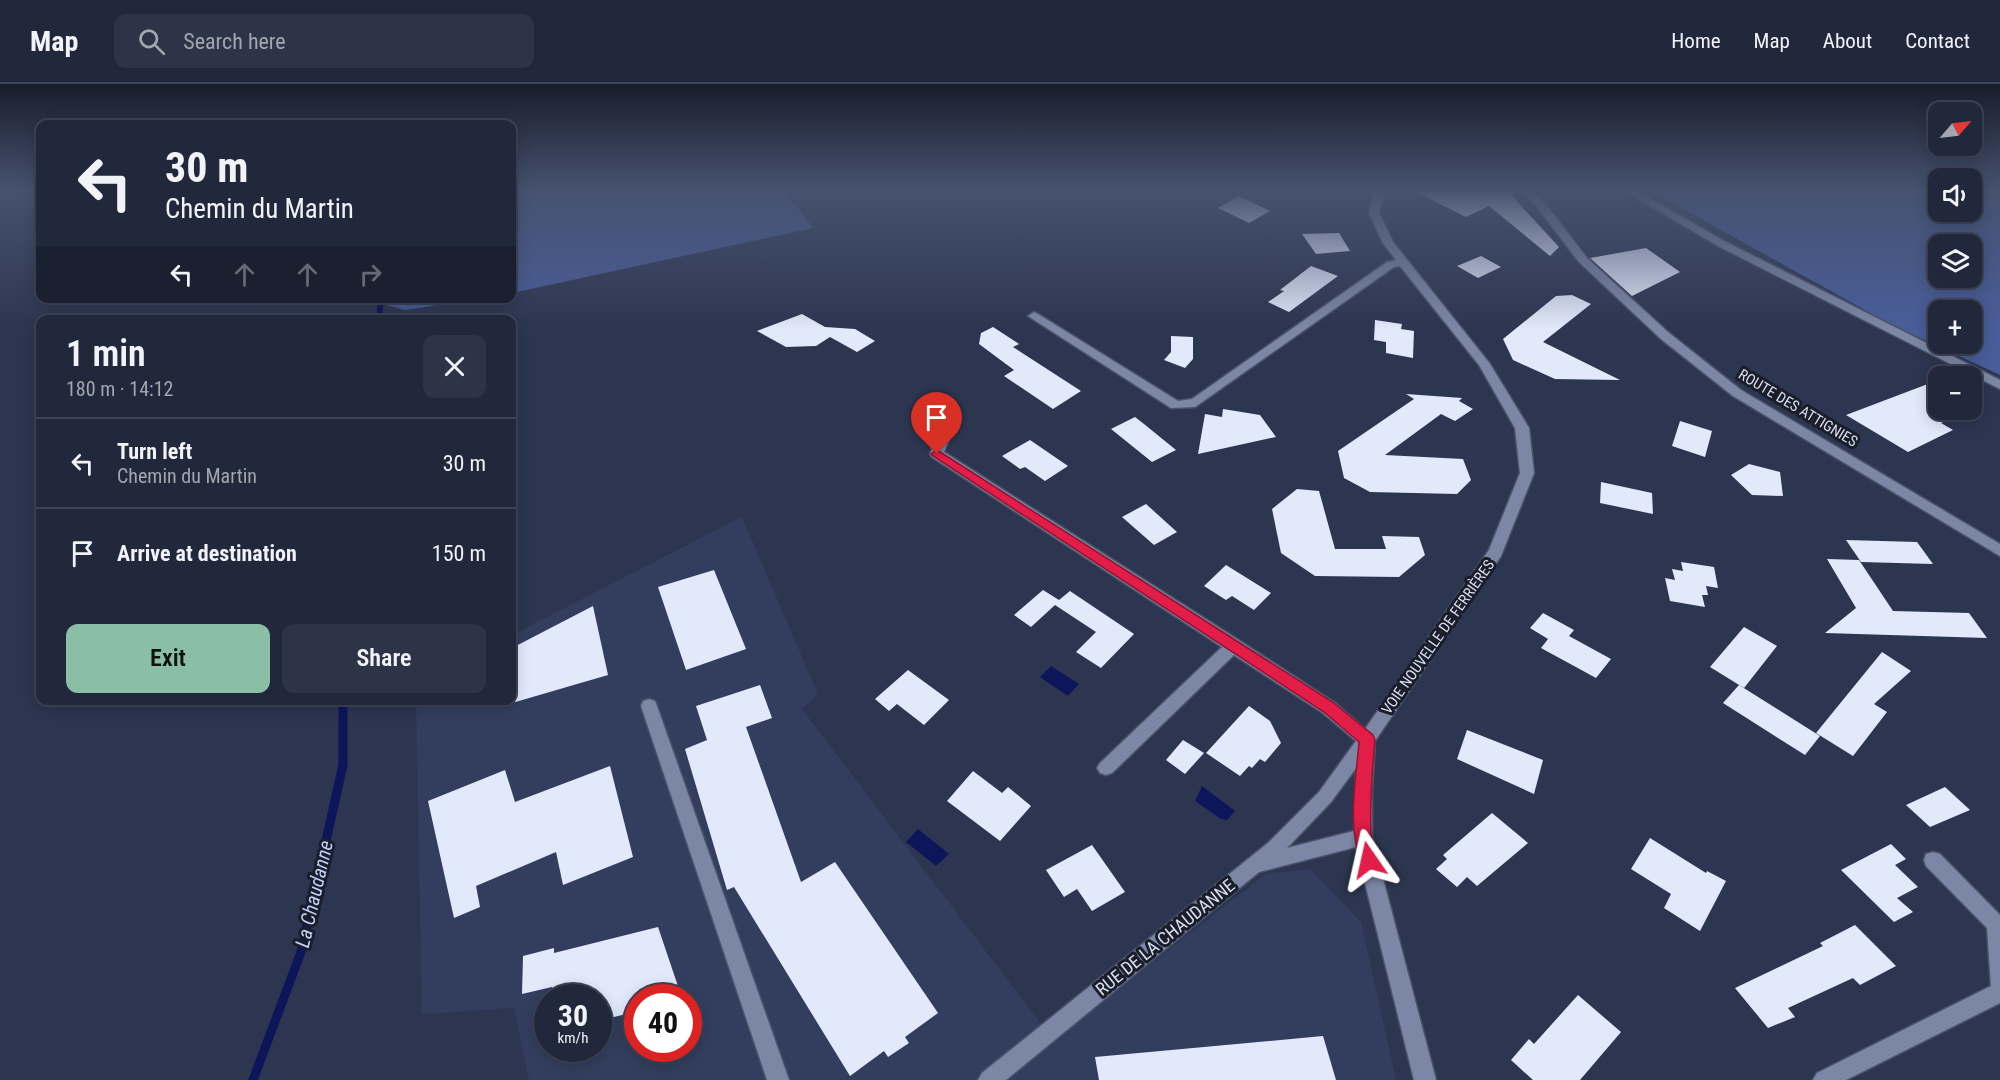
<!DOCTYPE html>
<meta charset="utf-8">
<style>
:root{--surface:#22283c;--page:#2e3447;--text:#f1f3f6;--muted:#a2a6af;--line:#3f4456;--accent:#8abfa5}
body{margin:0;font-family:"Roboto Condensed",sans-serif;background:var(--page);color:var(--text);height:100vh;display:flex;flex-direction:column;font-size:22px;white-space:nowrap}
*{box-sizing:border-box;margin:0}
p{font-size:20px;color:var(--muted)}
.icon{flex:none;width:33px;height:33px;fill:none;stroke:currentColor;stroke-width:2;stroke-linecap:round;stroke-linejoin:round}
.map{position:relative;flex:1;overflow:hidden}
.details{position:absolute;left:36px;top:231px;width:480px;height:390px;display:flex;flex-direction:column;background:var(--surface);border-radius:12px;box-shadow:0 3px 15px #0003,0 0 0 2px var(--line)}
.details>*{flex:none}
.guide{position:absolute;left:36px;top:36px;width:480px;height:183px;border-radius:12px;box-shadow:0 3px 15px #0003,0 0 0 2px var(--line);background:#22283c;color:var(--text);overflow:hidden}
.needle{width:39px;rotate:62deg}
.fabs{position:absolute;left:1928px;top:18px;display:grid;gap:12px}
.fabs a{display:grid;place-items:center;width:54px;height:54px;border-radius:12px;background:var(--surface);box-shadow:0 3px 15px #0003,0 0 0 2px var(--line);font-size:30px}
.speed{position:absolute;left:534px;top:900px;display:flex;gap:12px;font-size:30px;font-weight:700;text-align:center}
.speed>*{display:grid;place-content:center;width:78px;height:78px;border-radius:50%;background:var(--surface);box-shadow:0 3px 15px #0003,0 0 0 2px var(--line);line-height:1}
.speed small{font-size:15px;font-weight:400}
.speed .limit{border:9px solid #d22;background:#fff;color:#111}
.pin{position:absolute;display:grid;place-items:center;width:51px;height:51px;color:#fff;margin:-62px -26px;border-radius:50% 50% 50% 0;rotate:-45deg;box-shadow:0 0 6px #0007}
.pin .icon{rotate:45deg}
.me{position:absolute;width:66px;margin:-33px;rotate:349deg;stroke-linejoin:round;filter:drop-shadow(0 0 4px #0008)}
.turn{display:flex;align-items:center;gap:21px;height:126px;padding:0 30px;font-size:27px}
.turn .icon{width:78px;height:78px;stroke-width:2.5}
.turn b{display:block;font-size:42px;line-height:51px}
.lanes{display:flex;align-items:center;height:57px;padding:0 30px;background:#0003;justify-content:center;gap:30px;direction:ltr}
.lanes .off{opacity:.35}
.round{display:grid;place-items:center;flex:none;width:63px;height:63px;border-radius:12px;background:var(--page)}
.headline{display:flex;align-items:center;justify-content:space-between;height:102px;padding:0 30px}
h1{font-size:36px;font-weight:600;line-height:45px}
.primary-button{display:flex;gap:12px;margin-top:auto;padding:12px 30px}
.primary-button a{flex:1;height:69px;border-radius:12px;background:var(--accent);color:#111;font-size:24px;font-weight:600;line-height:69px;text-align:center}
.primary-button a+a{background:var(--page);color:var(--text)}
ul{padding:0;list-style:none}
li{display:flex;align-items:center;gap:18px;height:90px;padding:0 30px;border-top:2px solid var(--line)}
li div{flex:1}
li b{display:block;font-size:22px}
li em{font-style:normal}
header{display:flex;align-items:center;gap:36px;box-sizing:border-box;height:84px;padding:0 30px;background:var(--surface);border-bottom:2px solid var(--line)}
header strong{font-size:28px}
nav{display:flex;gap:33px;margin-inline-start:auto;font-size:21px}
.search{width:420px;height:54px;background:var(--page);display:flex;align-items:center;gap:15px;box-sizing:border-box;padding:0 21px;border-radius:12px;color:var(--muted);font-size:22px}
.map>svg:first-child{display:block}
.built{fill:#333e5e;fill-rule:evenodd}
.green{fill:#495d9a;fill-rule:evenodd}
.water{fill:#0d155b}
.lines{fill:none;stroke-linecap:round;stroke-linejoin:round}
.stream-far2{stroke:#0d155b;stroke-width:6}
.stream-far1{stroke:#0d155b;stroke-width:8}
.stream{stroke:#0d155b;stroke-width:9}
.building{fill:#e2e9fa}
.minor-casing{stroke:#4b5369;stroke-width:3}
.minor{fill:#7c87a6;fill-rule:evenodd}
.route{fill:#e11d48;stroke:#92132f;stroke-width:1.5}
.labels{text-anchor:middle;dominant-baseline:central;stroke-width:6;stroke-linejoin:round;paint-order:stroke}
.street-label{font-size:15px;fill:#d7ddee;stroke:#191e2a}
.near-street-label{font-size:18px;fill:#d7ddee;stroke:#191e2a}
.near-water-label{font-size:20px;font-style:italic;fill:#c1d0fa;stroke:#191e2a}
</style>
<header>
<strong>Map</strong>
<div class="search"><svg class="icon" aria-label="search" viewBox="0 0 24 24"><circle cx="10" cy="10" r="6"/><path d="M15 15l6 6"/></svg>Search here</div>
<nav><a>Home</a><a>Map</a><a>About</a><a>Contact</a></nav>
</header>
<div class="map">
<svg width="2000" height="996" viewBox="0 0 2000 996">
<rect width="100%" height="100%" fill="#2d3650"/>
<!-- built -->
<path class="built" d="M742,433l76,177 -16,15 251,331 213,-166 44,-5 51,53 35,158h-867l-15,-72 -92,6 -6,-313 96,-1v-65zM548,914h50v50h-50zM638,914h50v50h-50z"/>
<!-- green -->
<g class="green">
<polygon points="512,106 784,106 813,144 512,209"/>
<path d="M1649,106h289v22h33v-22h29v185l-108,-50zM1938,160h33v34h-33zM1938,226h33v34h-33z"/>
<polygon points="383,214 478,214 478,215 405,226 380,219"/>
</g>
<!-- water -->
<g class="water">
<polygon points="1051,582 1079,600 1068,612 1040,593"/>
<polygon points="1202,702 1235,727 1227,736 1221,735 1195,717"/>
<polygon points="918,745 949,770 936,782 906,758"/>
</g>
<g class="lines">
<!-- stream-far2 -->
<polyline class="stream-far2" points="379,236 381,214"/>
<!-- stream-far1 -->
<polyline class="stream-far1" points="343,616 343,625"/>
<!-- stream -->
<polyline class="stream" points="253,996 301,868 343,681 343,624"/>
</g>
<!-- building -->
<g class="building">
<polygon points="1412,106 1518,106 1511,111 1559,163 1550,172 1489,122 1466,133"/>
<polygon points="1239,112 1270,127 1249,139 1218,124"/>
<polygon points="1339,149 1350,167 1316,170 1302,150"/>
<polygon points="1646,164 1680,188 1632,212 1590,174"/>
<polygon points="1481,172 1501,183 1478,194 1457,182"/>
<polygon points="1311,182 1338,192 1289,228 1268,218 1284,207 1280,206"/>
<polygon points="1572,211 1591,220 1543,258 1620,296 1555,295 1513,276 1503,255 1556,212"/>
<polygon points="802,230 825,243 855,245 875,257 857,268 830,253 816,262 786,263 757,247"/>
<polygon points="1375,236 1402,240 1401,245 1414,247 1413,274 1386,269 1386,258 1374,256"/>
<polygon points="993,243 1019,260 1013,263 1081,307 1053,325 1004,292 1014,286 979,260 981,249"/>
<polygon points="1171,252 1193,253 1193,275 1185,284 1164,276 1171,268"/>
<polygon points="1933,298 1938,301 1938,326 1965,326 1941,339 1953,346 1908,368 1846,331"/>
<polygon points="1406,310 1462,314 1459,317 1473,325 1455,337 1441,330 1385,371 1463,375 1471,396 1457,410 1370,408 1344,394 1338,367 1414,315"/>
<polygon points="1223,325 1260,331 1276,353 1198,370 1205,330 1222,333"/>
<polygon points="1135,333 1144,340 1176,366 1152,378 1111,345"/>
<polygon points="1680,337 1712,347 1705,373 1672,362"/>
<polygon points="1030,356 1068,382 1045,397 1025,383 1020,385 1002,372"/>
<polygon points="1749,380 1780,388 1783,412 1752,411 1731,391"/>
<polygon points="1601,398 1652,409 1653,430 1600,419"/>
<polygon points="1297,405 1319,407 1335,465 1386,465 1382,452 1419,453 1425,471 1399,493 1315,492 1281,469 1272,425"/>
<polygon points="1146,420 1177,448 1154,461 1122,433"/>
<polygon points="1846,456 1917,458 1933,480 1861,478"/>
<polygon points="1827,475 1859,476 1893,527 1969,529 1987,554 1825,549 1856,524"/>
<polygon points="1681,478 1714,483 1718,504 1706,502 1708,511 1702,511 1705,523 1670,517 1665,494 1675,496 1672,485 1683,487"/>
<polygon points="1226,481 1271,509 1254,526 1232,512 1226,516 1204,502"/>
<polygon points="714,486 746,565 686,586 658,503"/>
<polygon points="1043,506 1059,516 1070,507 1134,550 1101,584 1076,568 1096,548 1055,521 1031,543 1014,531"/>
<polygon points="593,522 608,591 512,619 512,564"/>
<polygon points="1543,529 1574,546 1569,552 1611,575 1596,594 1541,564 1548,555 1530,544"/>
<polygon points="1744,543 1777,562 1744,604 1710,583"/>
<polygon points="1882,568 1911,587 1874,620 1887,628 1853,672 1816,649"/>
<polygon points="908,586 949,616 924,641 897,620 889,627 875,615"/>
<polygon points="760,601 772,634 746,643 801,798 835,778 938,929 905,953 909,959 888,973 884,967 850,992 734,803 727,806 685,665 707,656 696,622"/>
<polygon points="1739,601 1820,652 1805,671 1723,619"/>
<polygon points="1249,622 1270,637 1281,659 1265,678 1260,675 1252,684 1249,682 1240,692 1206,669"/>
<polygon points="1467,646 1543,676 1534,710 1457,675"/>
<polygon points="1183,656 1204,669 1185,690 1166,676"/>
<polygon points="610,682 633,773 563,801 556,768 476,802 480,823 454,834 428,717 505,686 515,718"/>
<polygon points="973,687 1002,709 1008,703 1031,722 1000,757 947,717"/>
<polygon points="1945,703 1970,726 1930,743 1906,721"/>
<polygon points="1492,729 1528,759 1477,802 1467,793 1457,803 1436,785 1447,775 1443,771"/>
<polygon points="1650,754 1706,789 1707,787 1726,797 1700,847 1664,824 1671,810 1631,785"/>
<polygon points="1891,760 1906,775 1895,781 1918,803 1897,814 1913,828 1894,838 1841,786"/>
<polygon points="1092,761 1125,808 1092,827 1077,805 1064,813 1046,786"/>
<polygon points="1855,841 1896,882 1860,901 1853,894 1788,924 1795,933 1768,944 1735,904 1823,862 1820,859"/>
<polygon points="658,843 682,914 638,914 638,927 598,937 598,914 553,914 552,903 522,910 523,872 554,864 554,869"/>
<polygon points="1578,911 1621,948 1580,996 1533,996 1511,976 1529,955 1534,960"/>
<polygon points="1323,952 1336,996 1099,996 1095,973"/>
</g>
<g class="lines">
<defs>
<g id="minor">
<path d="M1375,106h10l-6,23 14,29 97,122 39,64 5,45 -33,83 -126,185 -3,47v49l64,243h-22l-58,-233 -97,25 -253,208h-28l4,-7 286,-230 51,-51 37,-51 -33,-28 -89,-58 -122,118 -6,2 -6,-2 -3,-5 3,-5 122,-116 -290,-190 -2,-3 8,-23 7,-4 7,4 -8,21 296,189 95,62 30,26 124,-179 31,-77 -5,-45 -36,-63 -79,-99 -6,1 -199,140 -24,1 -143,-92 6,-4 4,2 140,87 14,-2 195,-137 9,-2 -13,-17 -14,-30zM1356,684l-2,63 -67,17 44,-46z"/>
<polygon points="1520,106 1530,106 1544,118 1587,174 1669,249 1741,306 2000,460 2000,472 1733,312 1661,255 1579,178 1536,122"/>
<polygon points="1623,106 1635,106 1726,158 2000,296 2000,305 1718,162"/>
<polygon points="649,615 655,617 657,622 789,996 767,996 641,622 643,617"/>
<polygon points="1933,768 1940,770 2000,831 2000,919 1846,996 1813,996 1817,989 1991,902 1987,844 1926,782 1924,776 1926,770"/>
</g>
</defs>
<!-- minor casing -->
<use href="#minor" class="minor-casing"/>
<!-- minor -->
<use href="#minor" class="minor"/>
</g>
<!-- sky -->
<linearGradient id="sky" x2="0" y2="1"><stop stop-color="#191e2c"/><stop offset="0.43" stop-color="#46526f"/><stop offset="1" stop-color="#46526f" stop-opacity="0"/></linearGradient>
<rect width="2000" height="245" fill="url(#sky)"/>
<!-- route -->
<path class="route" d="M937,366l397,253 39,32 2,5c-3,31 -5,62 -4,94 1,11 8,21 4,32l-6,2 -6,-2c-17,-37 -7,-85 -4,-124l-35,-30 -391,-256 -2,-2z"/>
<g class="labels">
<!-- street labels -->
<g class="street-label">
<text transform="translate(1798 324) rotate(31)">ROUTE DES ATTIGNIES</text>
<text transform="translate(1438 553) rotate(-55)">VOIE NOUVELLE DE FERRIÈRES</text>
</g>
<!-- near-street labels -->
<g class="near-street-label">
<text transform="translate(1165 853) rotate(-39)">RUE DE LA CHAUDANNE</text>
</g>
<!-- near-water labels -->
<g class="near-water-label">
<text transform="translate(314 810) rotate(-77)">La Chaudanne</text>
</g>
</g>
</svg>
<div class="fabs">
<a><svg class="needle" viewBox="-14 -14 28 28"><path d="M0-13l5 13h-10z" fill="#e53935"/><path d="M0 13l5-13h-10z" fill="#a2a6af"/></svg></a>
<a><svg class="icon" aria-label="sound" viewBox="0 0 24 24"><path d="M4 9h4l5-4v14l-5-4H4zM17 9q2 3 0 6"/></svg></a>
<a><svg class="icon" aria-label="layers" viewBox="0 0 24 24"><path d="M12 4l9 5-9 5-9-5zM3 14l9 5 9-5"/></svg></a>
<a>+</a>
<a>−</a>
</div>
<div class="speed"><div>30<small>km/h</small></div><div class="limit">40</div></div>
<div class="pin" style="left:937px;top:370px;background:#d93025"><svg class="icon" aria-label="arrive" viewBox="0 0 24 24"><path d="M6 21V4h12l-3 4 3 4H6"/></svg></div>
<svg class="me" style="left:1369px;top:776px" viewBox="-20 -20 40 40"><path d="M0-17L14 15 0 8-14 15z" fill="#e11d48" stroke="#fff" stroke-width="4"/></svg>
<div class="guide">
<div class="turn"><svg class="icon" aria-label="left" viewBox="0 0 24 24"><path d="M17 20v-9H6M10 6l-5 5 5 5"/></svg><div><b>30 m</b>Chemin du Martin</div></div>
<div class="lanes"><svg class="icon" aria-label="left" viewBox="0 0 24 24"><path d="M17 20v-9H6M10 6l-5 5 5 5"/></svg><svg class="icon off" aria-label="ahead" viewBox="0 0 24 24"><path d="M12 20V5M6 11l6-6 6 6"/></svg><svg class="icon off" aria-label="ahead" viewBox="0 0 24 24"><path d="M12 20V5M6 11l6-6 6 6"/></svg><svg class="icon off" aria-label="right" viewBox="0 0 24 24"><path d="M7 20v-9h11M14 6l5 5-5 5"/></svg></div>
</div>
<section class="details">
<div class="headline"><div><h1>1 min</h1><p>180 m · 14:12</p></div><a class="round"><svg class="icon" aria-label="close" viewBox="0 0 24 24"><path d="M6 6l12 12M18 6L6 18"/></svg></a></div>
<ul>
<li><svg class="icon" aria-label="left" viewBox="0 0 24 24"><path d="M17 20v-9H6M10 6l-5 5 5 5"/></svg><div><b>Turn left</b><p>Chemin du Martin</p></div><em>30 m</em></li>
<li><svg class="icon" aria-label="arrive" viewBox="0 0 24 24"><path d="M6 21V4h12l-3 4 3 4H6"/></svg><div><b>Arrive at destination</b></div><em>150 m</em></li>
</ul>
<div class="primary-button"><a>Exit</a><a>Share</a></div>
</section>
</div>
